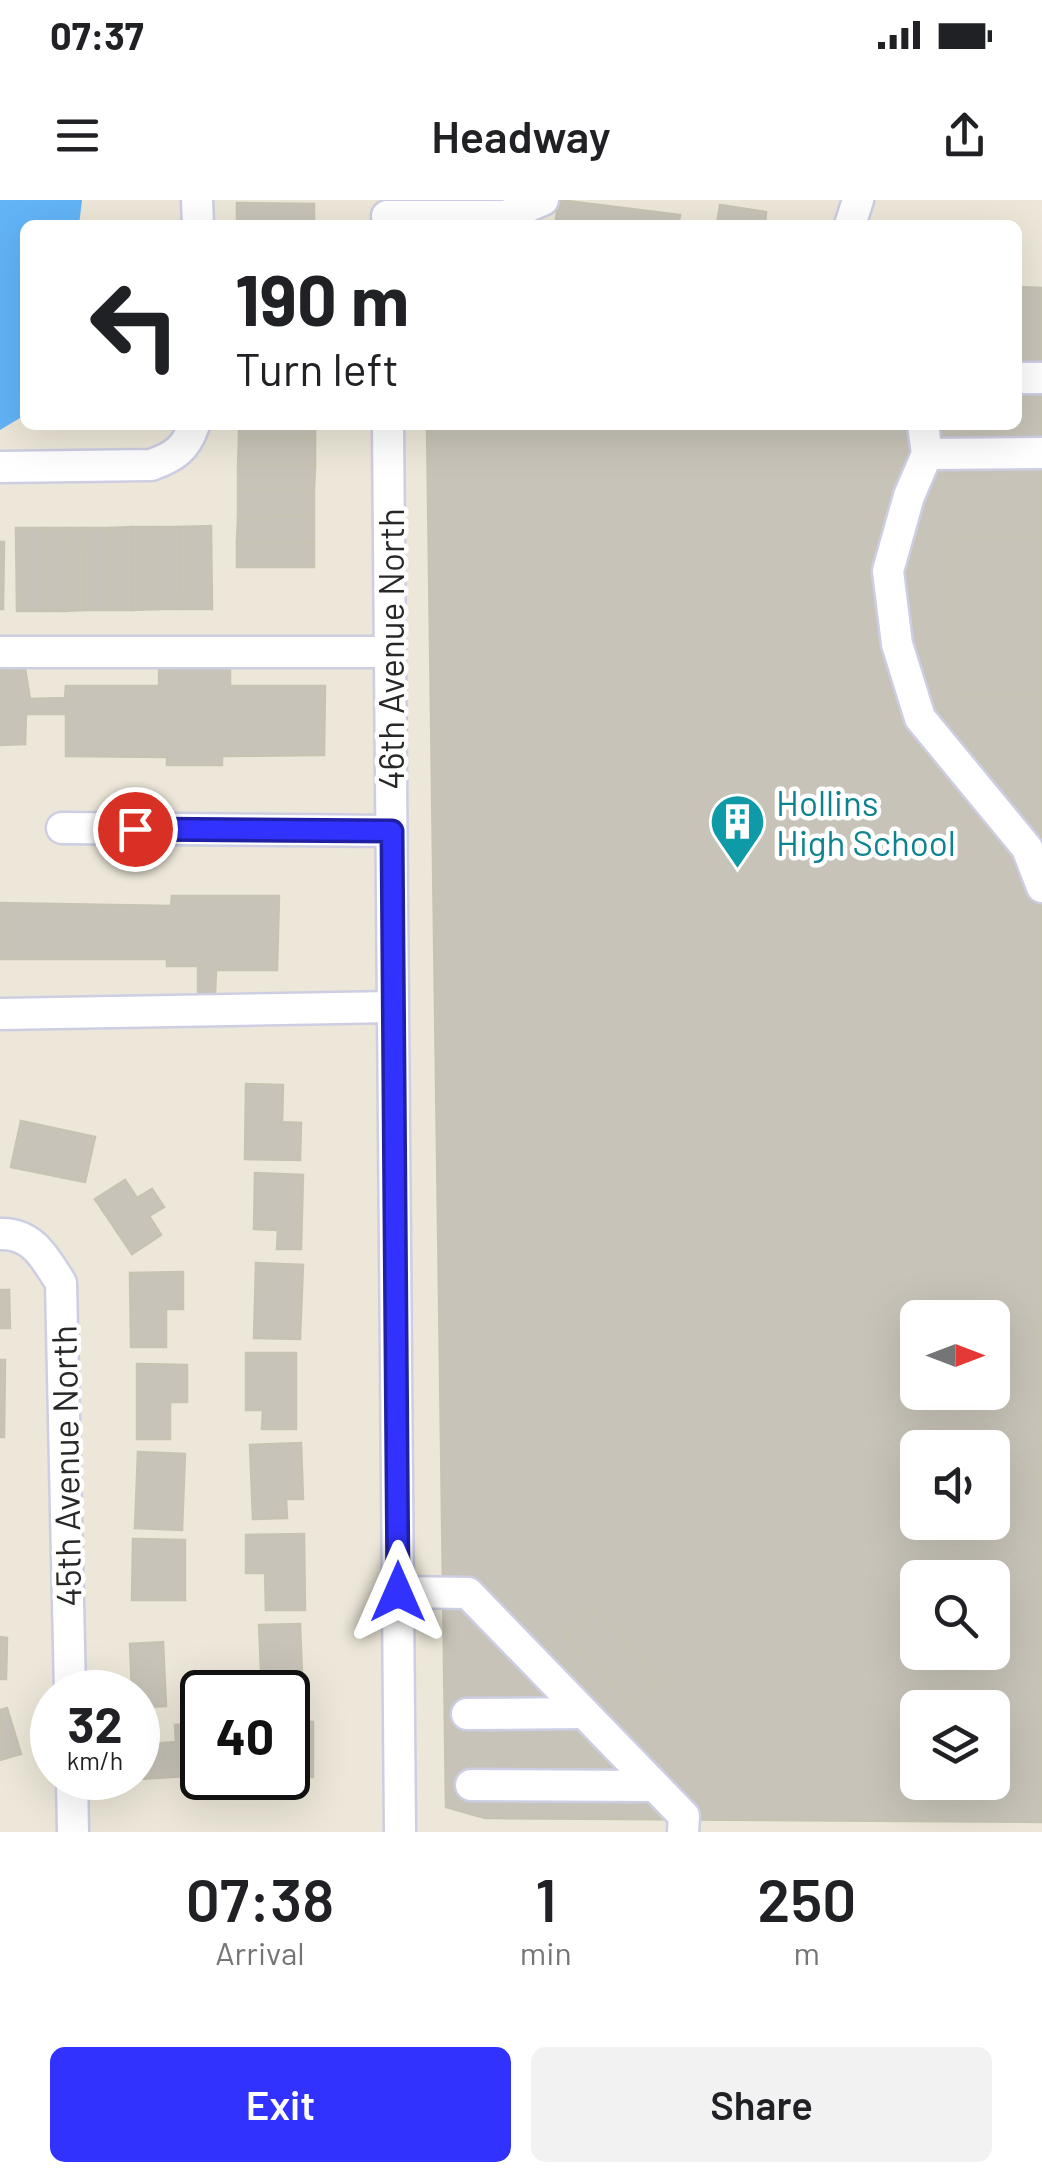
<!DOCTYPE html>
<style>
:root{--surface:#fff;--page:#f2f2f2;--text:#202124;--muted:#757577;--accent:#3232ff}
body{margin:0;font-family:Barlow,sans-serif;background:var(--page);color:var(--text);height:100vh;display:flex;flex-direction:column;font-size:38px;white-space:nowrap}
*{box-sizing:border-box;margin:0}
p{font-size:32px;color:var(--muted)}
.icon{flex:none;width:55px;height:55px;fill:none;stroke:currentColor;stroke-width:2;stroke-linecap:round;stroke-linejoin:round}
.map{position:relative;height:1632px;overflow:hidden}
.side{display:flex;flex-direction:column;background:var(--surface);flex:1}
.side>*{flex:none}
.guide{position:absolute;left:20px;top:20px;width:1002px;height:210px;border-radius:15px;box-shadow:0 10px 40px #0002;background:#fff;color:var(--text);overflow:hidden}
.needle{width:65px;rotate:90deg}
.controls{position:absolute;left:900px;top:1100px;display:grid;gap:20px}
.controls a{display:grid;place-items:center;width:110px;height:110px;border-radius:15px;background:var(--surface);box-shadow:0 10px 40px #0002;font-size:50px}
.speed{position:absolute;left:30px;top:1470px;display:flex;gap:20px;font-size:50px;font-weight:700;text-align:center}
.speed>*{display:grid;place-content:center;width:130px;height:130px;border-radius:50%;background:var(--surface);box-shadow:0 10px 40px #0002;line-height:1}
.speed small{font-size:25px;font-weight:400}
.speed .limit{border:5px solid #111;border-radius:15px;background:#fff;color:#111}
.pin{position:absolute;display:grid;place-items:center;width:85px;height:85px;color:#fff;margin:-42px;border:5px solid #fff;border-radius:50%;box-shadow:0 2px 10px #0007}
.me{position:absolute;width:110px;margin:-55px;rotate:0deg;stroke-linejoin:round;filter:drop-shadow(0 0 8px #0008)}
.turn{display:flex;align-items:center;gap:35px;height:210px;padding:0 50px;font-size:45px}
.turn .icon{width:130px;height:130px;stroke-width:2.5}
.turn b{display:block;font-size:70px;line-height:85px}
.eta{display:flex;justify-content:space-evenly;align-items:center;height:170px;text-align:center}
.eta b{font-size:60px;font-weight:600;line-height:70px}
.button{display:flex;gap:20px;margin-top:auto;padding:20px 50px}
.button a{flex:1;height:115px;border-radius:15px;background:var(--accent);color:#fff;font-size:40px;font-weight:600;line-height:115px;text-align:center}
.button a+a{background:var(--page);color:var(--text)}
.status{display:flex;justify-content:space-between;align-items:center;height:70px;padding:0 50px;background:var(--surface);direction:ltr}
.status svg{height:28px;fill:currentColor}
header{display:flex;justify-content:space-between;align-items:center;height:130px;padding:0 50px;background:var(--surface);font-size:45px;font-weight:600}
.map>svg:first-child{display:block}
.water{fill:#62b4f7}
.building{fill:#c7c3b8;stroke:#c7c3b2;stroke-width:2.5;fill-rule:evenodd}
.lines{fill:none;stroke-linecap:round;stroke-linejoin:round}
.minor-casing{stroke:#cdcee3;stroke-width:35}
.minor{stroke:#fff;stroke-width:30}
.route-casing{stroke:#2020a6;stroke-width:25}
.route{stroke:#3232ff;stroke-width:18}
.labels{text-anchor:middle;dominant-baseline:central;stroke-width:9;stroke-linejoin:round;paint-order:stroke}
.street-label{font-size:35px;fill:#282828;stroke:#fff}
.culture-label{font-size:35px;fill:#0d838f;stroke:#fff;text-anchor:start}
</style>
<div class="status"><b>07:37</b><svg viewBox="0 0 49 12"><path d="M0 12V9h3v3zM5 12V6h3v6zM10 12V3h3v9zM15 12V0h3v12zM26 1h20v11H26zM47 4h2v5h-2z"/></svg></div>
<header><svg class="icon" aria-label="menu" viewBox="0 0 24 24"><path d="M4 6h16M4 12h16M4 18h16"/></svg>Headway<svg class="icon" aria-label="share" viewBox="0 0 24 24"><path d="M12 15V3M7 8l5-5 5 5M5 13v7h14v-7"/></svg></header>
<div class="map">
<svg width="1042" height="1632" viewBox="0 0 1042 1632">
<rect width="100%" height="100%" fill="#ece7d8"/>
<!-- water -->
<polygon class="water" points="0,0 82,0 79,25 25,25 25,215 0,230"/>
<!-- building -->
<g class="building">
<polygon points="559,0 680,15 678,25 555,25"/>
<polygon points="237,3 314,4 314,25 237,25"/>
<polygon points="720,5 766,12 765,25 717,25"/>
<path d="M1018,87l24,1v1534l-557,-4 -39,-11 -19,-1382h591zM918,1118h74v74h-74zM918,1248h74v74h-74zM918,1378h74v74h-74zM918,1508h74v74h-74z"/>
<polygon points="315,225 315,238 239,238 239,225"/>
<polygon points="239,238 315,238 315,266 238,266"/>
<polygon points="238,266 315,266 314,290 238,291"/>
<polygon points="314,290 314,316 238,318 238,291"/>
<polygon points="314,316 314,342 237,342 238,318"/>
<polygon points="211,326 212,409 181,409 180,327"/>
<polygon points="132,327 133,410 109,410 110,328"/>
<polygon points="132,327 159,327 159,409 133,410"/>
<polygon points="159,327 180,327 181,409 159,409"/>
<polygon points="16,328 46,328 46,411 17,411"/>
<polygon points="46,328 65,328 64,411 46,411"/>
<polygon points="65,328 83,328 84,410 64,411"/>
<polygon points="83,328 110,328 109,410 84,410"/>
<rect x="952" y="337" width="90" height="158"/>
<polygon points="0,342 4,342 3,409 0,409"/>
<rect x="237" y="342" width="77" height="25"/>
<polygon points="159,467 230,467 230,486 325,486 324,555 222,556 222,565 167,565 167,557 66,556 66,514 26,514 25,544 0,545 0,468 25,469 30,499 65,498 66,486 159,486"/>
<polygon points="172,696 279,696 277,770 216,770 215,794 198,793 198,766 167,766 167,759 0,759 0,703 171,706"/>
<polygon points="246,884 283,885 282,922 301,923 300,960 245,959"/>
<polygon points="21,921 95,937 85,982 11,967"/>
<polygon points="255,973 303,975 301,1049 277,1049 278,1030 254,1029"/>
<polygon points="125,980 137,998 152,989 164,1007 149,1016 161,1035 132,1054 95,999"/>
<polygon points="256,1063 303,1065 300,1139 254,1138"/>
<polygon points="183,1072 183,1109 166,1109 166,1147 131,1147 130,1073"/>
<polygon points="0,1090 9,1090 10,1128 0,1128"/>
<polygon points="928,1099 947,1118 918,1118 918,1156 895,1134"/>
<polygon points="1024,1118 1042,1137 1042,1283 953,1192 992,1192 992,1149"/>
<polygon points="246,1153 296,1153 296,1229 262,1229 263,1210 246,1210"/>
<polygon points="0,1160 5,1160 4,1237 0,1237"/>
<polygon points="137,1164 187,1165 187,1202 170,1202 170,1239 137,1239"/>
<polygon points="301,1243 303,1299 286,1299 287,1318 253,1319 250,1245"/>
<polygon points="138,1252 185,1254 182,1330 135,1328"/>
<polygon points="304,1334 305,1410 266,1410 265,1373 246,1373 246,1335"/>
<polygon points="133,1339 185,1340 185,1400 132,1400"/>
<polygon points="596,1410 659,1479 632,1505 566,1437"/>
<polygon points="300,1424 303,1499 288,1500 288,1492 262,1492 259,1425"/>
<polygon points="0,1437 7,1438 6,1479 0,1479"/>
<polygon points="163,1442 166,1506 138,1507 138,1492 132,1492 130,1444"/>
<polygon points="7,1508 21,1554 0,1560 0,1510"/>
<polygon points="288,1521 313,1522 313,1577 288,1577"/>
<polygon points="193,1524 194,1541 202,1541 202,1575 141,1579 139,1545 176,1542 175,1525"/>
</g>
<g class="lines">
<defs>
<g id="minor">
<polyline points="197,0 198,25"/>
<polyline points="387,16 508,15 543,0"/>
<polyline points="850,25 858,0"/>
<polyline points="1018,178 1042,178"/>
<polyline points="388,225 400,1632"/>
<polyline points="923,225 927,254 909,296 888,371 897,444 920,518 1027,648 1042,687"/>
<polyline points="927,254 1042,253"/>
<path d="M0,267l151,-2c23,-8 35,-16 43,-40"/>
<polyline points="0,452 390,452"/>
<polyline points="62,628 391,631"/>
<polyline points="0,814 393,807"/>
<path d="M0,1034c33,-1 45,24 61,49l9,409"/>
<polyline points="398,1392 468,1393 684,1616 683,1632"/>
<polyline points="467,1514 584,1513"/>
<polyline points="72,1578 73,1632"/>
<polyline points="471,1585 655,1586"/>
</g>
</defs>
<!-- minor casing -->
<use href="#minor" class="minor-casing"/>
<!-- minor -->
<use href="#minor" class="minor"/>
</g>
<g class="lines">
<defs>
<polyline id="route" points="135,629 392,631 398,1392"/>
</defs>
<!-- route casing -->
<use href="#route" class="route-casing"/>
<!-- route -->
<use href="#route" class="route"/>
</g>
<!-- icons -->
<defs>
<symbol id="building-pin" viewBox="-11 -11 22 30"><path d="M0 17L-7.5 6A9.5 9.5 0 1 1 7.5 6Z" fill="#0f9aa8" stroke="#fff"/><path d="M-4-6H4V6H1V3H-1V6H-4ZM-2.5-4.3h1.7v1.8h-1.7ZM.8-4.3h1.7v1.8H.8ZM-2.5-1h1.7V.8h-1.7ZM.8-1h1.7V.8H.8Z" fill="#fff"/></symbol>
</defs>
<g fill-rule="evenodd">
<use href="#building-pin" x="706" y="590" width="63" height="86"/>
</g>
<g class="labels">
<!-- street labels -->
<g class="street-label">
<text transform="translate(390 449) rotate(-90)">46th Avenue North</text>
<text transform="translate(65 1266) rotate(-91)">45th Avenue North</text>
</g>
<!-- culture labels -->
<g class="culture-label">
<text x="776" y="602">Hollins<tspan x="776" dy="40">High School</tspan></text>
</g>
</g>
</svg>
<div class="controls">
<a><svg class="needle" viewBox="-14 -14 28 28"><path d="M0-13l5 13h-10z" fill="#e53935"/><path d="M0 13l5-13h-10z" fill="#757577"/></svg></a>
<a><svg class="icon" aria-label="sound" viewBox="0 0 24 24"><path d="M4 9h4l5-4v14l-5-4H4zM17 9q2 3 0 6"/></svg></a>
<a><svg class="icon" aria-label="search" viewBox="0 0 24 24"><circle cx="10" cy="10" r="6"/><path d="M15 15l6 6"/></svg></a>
<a><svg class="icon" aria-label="layers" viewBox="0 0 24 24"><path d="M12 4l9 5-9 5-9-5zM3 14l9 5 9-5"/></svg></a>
</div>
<div class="speed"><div>32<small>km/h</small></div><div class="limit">40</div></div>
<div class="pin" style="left:135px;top:629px;background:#d93025"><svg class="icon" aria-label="arrive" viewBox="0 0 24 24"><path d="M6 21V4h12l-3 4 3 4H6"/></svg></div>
<svg class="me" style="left:398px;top:1392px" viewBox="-20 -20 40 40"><path d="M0-17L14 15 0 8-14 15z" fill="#3232ff" stroke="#fff" stroke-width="4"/></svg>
<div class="guide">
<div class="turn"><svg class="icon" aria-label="left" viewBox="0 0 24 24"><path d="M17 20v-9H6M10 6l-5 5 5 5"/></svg><div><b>190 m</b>Turn left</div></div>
</div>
</div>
<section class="side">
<div class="eta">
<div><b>07:38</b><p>Arrival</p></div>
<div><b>1</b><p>min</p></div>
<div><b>250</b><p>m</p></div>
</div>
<div class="button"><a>Exit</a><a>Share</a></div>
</section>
